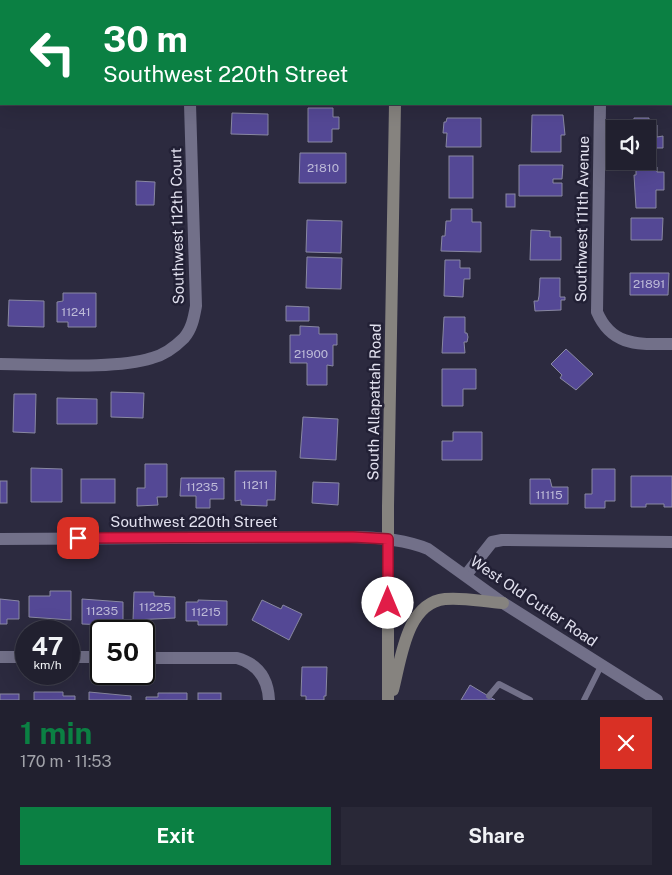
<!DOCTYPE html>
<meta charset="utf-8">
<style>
:root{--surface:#21202f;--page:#292837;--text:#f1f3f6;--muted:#a2a3aa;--line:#3e3e4b;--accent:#0b8043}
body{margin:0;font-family:"Public Sans",sans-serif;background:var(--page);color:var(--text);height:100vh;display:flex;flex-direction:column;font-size:19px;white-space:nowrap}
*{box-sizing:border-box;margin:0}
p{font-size:16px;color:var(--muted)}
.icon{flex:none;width:28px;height:28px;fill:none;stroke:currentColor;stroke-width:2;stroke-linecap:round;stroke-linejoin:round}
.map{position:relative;height:700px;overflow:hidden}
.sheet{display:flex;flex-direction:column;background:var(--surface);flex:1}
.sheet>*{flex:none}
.top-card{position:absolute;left:0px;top:0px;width:672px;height:105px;box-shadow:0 5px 20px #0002,0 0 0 1px var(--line);background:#0b8043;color:#fff;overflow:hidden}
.fabs{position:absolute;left:606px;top:120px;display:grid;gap:10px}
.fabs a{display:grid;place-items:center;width:50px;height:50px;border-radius:0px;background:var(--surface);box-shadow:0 5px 20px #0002,0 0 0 1px var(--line);font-size:25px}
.speed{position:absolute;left:15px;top:620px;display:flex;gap:10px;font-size:25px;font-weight:700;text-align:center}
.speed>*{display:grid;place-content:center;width:65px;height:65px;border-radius:50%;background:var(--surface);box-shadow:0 5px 20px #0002,0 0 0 1px var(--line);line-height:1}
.speed small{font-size:12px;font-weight:400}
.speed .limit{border:2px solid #111;border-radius:8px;background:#fff;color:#111}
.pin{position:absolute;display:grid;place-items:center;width:42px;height:42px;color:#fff;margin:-21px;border-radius:10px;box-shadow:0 2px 8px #0006}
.me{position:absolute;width:55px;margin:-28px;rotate:0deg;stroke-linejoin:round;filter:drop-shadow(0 0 4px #0008)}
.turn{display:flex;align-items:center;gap:18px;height:105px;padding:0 20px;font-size:22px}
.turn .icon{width:65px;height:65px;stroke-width:2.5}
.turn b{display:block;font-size:35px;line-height:42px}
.round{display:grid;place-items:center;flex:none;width:52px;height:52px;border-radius:0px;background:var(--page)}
.headline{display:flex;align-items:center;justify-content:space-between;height:85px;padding:0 20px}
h1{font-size:30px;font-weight:700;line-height:38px;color:var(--accent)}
.action{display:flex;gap:10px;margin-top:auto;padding:10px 20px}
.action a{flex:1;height:58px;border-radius:0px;background:var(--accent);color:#fff;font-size:20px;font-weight:700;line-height:58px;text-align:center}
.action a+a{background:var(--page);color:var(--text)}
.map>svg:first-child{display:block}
.building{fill:#544895;stroke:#8988a2}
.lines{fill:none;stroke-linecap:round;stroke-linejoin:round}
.service{stroke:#727089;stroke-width:6}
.minor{stroke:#727089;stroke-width:12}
.tertiary{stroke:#727089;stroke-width:12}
.secondary{stroke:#86837f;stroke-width:12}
.route-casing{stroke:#92132f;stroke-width:12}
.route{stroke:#e11d48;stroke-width:9}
.labels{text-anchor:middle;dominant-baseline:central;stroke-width:5;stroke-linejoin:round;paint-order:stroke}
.number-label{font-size:12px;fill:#bebbd8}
.street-label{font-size:15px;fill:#e2e1ef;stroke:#222035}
</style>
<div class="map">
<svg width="672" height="700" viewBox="0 0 672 700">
<rect width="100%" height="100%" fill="#2c2a3f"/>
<!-- building -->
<g class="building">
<polygon points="308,108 333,108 333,117 339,117 339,129 332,129 332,142 308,142"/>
<polygon points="232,113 268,114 268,135 231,134"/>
<polygon points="532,115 563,115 565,135 561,135 561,152 531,152"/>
<polygon points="447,118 481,118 481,147 446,147 447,133 443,133 444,122 446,122"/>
<polygon points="634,118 649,118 649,125 657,125 657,137 663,136 663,148 650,148 648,145 648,129 633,129"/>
<polygon points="300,153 346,153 346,183 299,183"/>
<rect x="449" y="156" width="24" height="42"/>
<polygon points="519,165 563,165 562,179 553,179 553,183 562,183 562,196 519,196"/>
<polygon points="636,167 657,167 657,172 664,172 664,190 656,190 656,208 636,208 634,175 636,175"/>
<polygon points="136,181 155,182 154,205 136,205"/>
<rect x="506" y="194" width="9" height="13"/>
<polygon points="451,209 472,209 472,222 481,222 481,252 441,251 442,236 445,236 446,221 451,221"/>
<polygon points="631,218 663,218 662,240 631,240"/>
<polygon points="307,220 342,221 341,253 306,252"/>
<polygon points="531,230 550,231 550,237 561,237 561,260 530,260"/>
<polygon points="307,257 342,258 341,289 306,288"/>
<polygon points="445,260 460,260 460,268 470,268 470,279 464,279 463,297 444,296"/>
<polygon points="630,273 669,273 668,295 630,295"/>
<polygon points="540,278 560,278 560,297 565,297 565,300 561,300 561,310 535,311 534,301 538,301 539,296"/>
<polygon points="63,293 96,293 96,327 68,327 68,322 57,322 57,302 63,301"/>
<polygon points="9,300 44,301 44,327 8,326"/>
<polygon points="286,306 309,307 309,321 286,321"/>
<polygon points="444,317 465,317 465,333 467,333 468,337 467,342 464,342 465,353 442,353"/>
<polygon points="300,326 319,327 319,334 337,334 337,345 333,345 333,366 327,365 327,385 307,385 307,363 290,363 290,335 300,335"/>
<polygon points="566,349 593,374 576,390 560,378 562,375 551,364"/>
<polygon points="442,369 476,369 476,389 463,389 463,406 442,406"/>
<polygon points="111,392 144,393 143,418 111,417"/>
<polygon points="14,394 36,394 35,433 13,432"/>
<polygon points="57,398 97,399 97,424 57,424"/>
<polygon points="303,417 338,419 336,460 300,458"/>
<polygon points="453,432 482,432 482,460 442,460 442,441 453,441"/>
<polygon points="145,464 167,464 167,497 157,497 158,505 137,506 137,488 145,488"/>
<polygon points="31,468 62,469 62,502 31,502"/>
<polygon points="592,469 615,469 615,501 605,501 605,508 585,508 585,494 592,494"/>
<polygon points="235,471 276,471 275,500 267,500 267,506 241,505 241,500 235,501"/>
<polygon points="631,476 672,476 672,507 664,507 664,504 646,504 646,507 631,507"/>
<polygon points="181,478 224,478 224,499 210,499 210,508 196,508 196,496 180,496"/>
<rect x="81" y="479" width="34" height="24"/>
<polygon points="530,479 550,479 552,487 568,487 568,504 530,504"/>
<rect x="0" y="481" width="7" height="22"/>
<polygon points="313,482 339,483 338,505 312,503"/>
<polygon points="50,591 71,591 71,620 29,617 29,596 50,596"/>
<polygon points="134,592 154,592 154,596 175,597 175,618 133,620"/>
<polygon points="0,599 19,601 19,619 7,619 7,624 0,624"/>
<polygon points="82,599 123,602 123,620 108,620 108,625 82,624"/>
<polygon points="198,600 227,601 227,625 198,625 198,621 186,621 186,602 198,602"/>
<polygon points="262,600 281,609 283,605 302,614 289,640 252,620"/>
<polygon points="302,667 327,667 326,696 324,696 324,700 306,700 306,696 301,696"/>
<polygon points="470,685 495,700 461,700"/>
<polygon points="34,692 63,692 63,696 75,696 75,700 34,700"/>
<polygon points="89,692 131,696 131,700 89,700"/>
<polygon points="158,693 187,693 187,700 146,700 146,697 158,697"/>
<rect x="198" y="693" width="23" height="7"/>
<rect x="0" y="694" width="19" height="6"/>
</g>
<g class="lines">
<!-- service -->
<g class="service">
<polyline points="489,696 499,684 530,700"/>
<polyline points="584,700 601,666"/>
</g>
<!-- minor -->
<g class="minor">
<polyline points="601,1 601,0"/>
<polyline points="0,81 1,81"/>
<polyline points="671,84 672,84"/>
<path d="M600,104l-3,208c15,35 42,32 75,32"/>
<path d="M0,364c42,0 114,6 152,-6 12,-3 24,-12 32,-20 8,-9 10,-21 12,-32l-6,-202"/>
<polyline points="466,575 492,542 502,540 672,542"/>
<polyline points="0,657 26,657"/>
<polyline points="69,657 101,657"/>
<path d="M144,658h93c21,6 31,21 32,42"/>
</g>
<!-- tertiary -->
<path class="tertiary" d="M0,539l349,-2c26,0 55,2 79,12l75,54 154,97"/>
<!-- secondary -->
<g class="secondary">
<polyline points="397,1 397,0"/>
<path d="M393,690c8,-30 13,-87 52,-91 19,-2 39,3 58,4"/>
<polyline points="388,700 388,506 395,104"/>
</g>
</g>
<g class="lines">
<defs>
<polyline id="route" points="78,538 353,537 388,539 388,603"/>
</defs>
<!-- route casing -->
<use href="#route" class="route-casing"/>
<!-- route -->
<use href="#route" class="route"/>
</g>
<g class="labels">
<!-- number labels -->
<g class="number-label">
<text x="323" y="168">21810</text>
<text x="649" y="284">21891</text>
<text x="76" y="312">11241</text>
<text x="311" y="354">21900</text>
<text x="255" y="485">11211</text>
<text x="202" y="487">11235</text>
<text x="549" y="495">11115</text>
<text x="155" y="607">11225</text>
<text x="102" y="611">11235</text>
<text x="206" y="612">11215</text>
</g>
<!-- street labels -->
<g class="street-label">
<text transform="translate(582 219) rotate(-89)">Southwest 111th Avenue</text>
<text transform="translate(177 226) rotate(-91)">Southwest 112th Court</text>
<text transform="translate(374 402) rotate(-89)">South Allapattah Road</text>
<text x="194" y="521">Southwest 220th Street</text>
<text transform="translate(534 601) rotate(34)">West Old Cutler Road</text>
</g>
</g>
</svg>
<div class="fabs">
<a><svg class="icon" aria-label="sound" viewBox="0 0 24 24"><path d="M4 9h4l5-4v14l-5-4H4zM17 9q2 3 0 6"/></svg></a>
</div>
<div class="speed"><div>47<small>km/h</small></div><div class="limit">50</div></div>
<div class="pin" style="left:78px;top:538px;background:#d93025"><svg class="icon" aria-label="arrive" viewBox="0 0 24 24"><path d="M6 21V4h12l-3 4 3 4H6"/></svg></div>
<svg class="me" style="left:388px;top:603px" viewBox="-20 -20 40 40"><circle r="19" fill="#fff"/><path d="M0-13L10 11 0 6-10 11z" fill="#e11d48"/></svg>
<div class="top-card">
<div class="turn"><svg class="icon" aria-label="left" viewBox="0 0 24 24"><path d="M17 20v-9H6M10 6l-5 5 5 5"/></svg><div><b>30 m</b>Southwest 220th Street</div></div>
</div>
</div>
<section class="sheet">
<div class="headline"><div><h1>1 min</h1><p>170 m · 11:53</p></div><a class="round" style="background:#d93025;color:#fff"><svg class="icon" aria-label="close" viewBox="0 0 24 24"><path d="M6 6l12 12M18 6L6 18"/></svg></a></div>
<div class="action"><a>Exit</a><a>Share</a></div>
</section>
